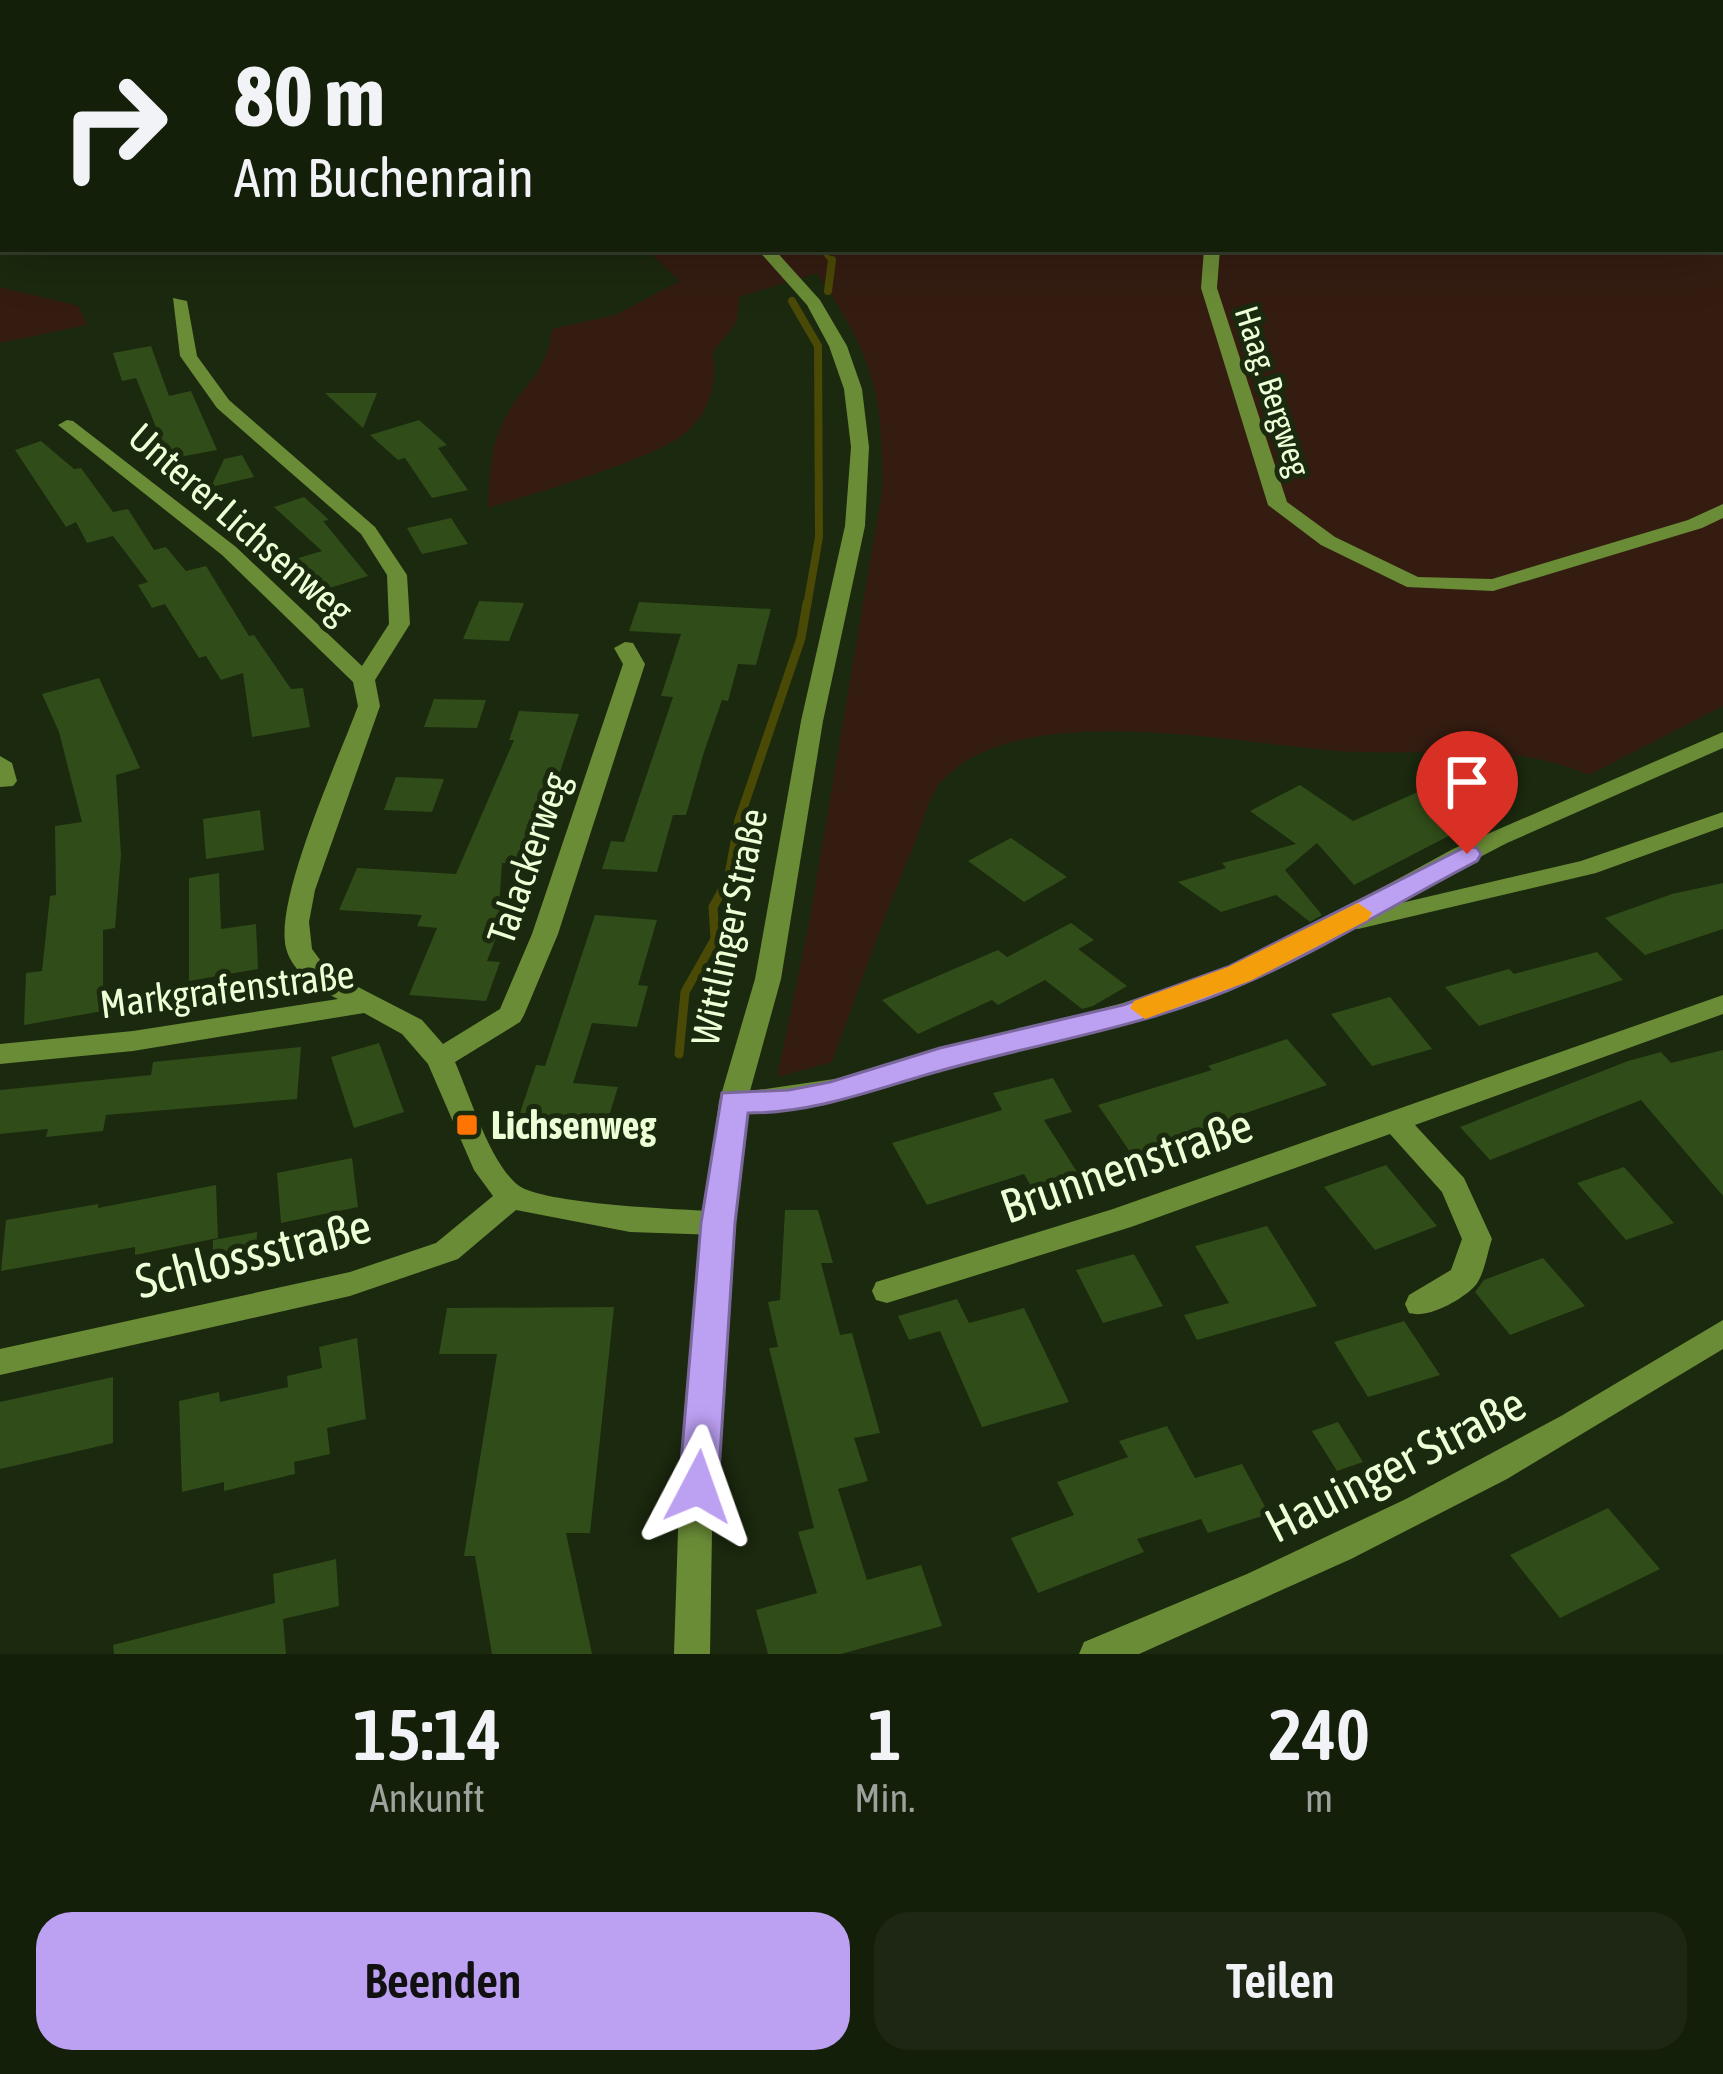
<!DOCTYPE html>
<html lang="de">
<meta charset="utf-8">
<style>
:root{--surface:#141f0a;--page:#1d2713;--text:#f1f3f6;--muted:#9da29c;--line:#333d2b;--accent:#bca0f2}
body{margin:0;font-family:"Asap Condensed",sans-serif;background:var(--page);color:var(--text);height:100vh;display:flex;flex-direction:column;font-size:45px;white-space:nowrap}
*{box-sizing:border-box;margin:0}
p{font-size:39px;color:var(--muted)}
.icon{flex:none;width:66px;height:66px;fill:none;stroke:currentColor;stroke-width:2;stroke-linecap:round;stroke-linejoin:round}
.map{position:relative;height:1654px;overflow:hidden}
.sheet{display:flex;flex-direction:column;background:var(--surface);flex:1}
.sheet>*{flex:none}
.top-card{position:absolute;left:0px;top:0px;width:1725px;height:252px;box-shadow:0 12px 48px #0002,0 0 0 3px var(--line);background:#141f0a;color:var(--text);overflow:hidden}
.pin{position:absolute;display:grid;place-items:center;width:102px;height:102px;color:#fff;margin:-123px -51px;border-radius:50% 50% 50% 0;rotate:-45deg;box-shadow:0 0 12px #0007}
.pin .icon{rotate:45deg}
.me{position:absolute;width:132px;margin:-66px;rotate:4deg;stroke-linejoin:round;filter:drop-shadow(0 0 9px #0008)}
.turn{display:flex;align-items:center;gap:42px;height:252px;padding:0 36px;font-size:54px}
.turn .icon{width:156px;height:156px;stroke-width:2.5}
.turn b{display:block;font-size:84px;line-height:102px}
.eta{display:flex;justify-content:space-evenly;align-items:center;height:204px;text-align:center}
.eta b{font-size:72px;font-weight:600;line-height:84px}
.cta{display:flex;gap:24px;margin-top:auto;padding:24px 36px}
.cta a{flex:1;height:138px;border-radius:36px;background:var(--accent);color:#111;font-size:48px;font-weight:600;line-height:138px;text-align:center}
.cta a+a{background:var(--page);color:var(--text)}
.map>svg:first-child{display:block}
.green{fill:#341c11}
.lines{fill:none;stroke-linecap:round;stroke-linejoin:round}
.stream-far2{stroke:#4a4906;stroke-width:4.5}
.stream-far1{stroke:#4a4906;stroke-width:8}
.stream{stroke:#4a4906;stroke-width:9}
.building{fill:#304c19}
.minor{fill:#6a8c36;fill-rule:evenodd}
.tertiary{fill:#6a8c36;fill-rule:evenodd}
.route{fill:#bca0f2;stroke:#7a689d;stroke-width:3}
.slow{fill:#f59e0b}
.poi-dot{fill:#ff7403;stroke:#1b290e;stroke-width:4.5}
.labels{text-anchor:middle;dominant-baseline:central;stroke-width:10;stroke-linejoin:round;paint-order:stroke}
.far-street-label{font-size:33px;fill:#ecffd7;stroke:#1b290e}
.street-label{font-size:39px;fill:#ecffd7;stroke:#1b290e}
.poi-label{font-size:39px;font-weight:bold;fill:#ecffd7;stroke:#1b290e;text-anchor:start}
.near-street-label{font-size:48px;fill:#ecffd7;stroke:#1b290e}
</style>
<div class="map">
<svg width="1723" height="1654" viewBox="0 0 1723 1654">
<rect width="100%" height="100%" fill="#1b290e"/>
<!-- green -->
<g class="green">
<polygon points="509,0 1090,0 1089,3"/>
<path d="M1337,0h386v706l-134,69c-81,-35 -166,-18 -251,-24 -100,-7 -322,-55 -397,31 -12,14 -18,41 -25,58 -31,73 -57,148 -84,222l-55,15 31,-148 74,-438c2,-99 -10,-136 -65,-218l-78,24 -2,25 -24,30c4,28 -1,56 -23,77 -28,29 -159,65 -202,79 2,-30 1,-58 15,-86 19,-40 43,-44 49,-93l63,-14 65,-34 -34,-32h1076v-246z"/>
<polygon points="0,287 79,306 87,325 0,343"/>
</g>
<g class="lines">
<!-- stream-far2 -->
<g class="stream-far2">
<polyline points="666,0 671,3"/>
<polyline points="821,249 833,263"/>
</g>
<!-- stream-far1 -->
<g class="stream-far1">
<polyline points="828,291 832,260"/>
<polyline points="792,301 818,346 819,537 807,606"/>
</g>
<!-- stream -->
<polyline class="stream" points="679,1054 685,992 715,939 713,907 728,880 739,820 801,638 807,603"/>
</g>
<!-- building -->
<g class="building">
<polygon points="151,346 169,396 191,391 217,450 169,459 136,378 122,381 113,353"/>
<polygon points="325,393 377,393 363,428"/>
<polygon points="419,420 447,445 438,448 468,490 432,498 405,458 398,460 370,435"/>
<polygon points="41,441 74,469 81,468 113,512 128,509 154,550 166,547 186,571 206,566 249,636 254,635 291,689 303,688 310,727 252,737 243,673 221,680 206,656 199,658 165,604 152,608 138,585 148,582 113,536 87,543 76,522 66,527 15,450"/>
<polygon points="242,455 254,477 211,487 224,459"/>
<polygon points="304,497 329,520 323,521 368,576 320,591 295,559 322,551 274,507"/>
<polygon points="451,518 468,544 422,554 407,528"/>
<polygon points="479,601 524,603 509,641 463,639"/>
<polygon points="639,602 771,609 756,665 738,664 728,701 722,700 704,752 686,815 673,815 657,872 602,869 611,841 624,842 673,697 661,696 681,634 629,631"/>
<polygon points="99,678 140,768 116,775 121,855 115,928 103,930 103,1011 24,1025 26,973 42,971 50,896 56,895 55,826 82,822 59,732 42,694"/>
<polygon points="434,699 486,700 477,728 424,727"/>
<polygon points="519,711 579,714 558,778 565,778 554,808 547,807 525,864 502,863 499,908 507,909 487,961 500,962 486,1001 409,995 437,928 417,926 422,915 339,910 357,868 456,874 514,740 509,740"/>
<polygon points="396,777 444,779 432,812 384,810"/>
<polygon points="1442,781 1491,814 1354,885 1317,843 1285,870 1322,915 1310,922 1276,895 1221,912 1178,882 1226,868 1222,863 1296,844 1250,811 1300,785 1353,821"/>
<polygon points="260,810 264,850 206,859 203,819"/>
<polygon points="1011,838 1067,877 1024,902 968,861"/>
<polygon points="219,873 221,929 256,924 258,969 189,981 189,878"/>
<polygon points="1723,883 1723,929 1645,955 1605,918 1672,894"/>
<polygon points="595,915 657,920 638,985 648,986 637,1027 592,1023 573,1083 618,1087 603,1135 562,1132 566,1117 520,1113 536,1065 545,1066"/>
<polygon points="1071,923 1094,940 1078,949 1127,986 1093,1006 1082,1009 1045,980 998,1005 992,1000 918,1034 882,1000 998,950 1007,957"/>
<polygon points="1597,952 1623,980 1479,1026 1445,987 1509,969 1514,974"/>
<polygon points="1390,997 1432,1049 1372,1066 1331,1014"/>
<polygon points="1287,1039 1327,1085 1217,1123 1229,1140 1141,1168 1098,1105 1212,1070 1208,1066"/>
<polygon points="379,1043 404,1112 354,1128 331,1057"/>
<polygon points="301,1047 297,1099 106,1115 103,1131 46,1137 48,1129 0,1134 0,1090 151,1075 153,1062"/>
<polygon points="1723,1050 1723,1196 1641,1100 1490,1160 1460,1127 1628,1061 1661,1052 1671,1063"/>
<polygon points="1053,1078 1072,1112 1044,1120 1077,1172 1031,1186 1024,1174 927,1205 892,1143 1002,1110 993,1093"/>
<polygon points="352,1158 358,1207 281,1223 277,1173"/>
<polygon points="1386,1165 1437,1226 1375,1250 1324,1187"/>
<polygon points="1624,1167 1674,1223 1626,1240 1577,1183"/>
<polygon points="216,1185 218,1238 135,1255 135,1247 1,1271 6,1220 98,1204 98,1208"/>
<polygon points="785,1210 818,1210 833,1263 821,1263 840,1335 852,1333 880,1433 854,1438 868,1481 838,1489 867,1580 921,1565 942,1626 841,1654 768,1654 756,1610 817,1593 798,1532 814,1528 769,1348 778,1347 768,1302 780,1300"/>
<polygon points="1267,1226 1317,1306 1197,1340 1184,1315 1229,1303 1195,1246"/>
<polygon points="257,1232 256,1268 212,1276 213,1240"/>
<polygon points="1134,1254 1163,1306 1103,1323 1076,1270"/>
<polygon points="1543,1258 1585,1306 1510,1335 1475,1292 1484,1280"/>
<polygon points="957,1299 969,1323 1024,1308 1069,1402 982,1427 940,1331 909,1340 898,1316"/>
<polygon points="614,1307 590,1533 566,1533 592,1654 492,1654 475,1556 464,1556 497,1354 439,1354 447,1308"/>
<polygon points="1404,1321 1440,1375 1368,1397 1334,1342"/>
<polygon points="357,1338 366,1419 327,1428 330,1454 294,1462 295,1474 224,1491 224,1482 182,1492 179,1401 219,1392 220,1402 288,1387 287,1376 322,1368 319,1347"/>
<polygon points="113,1377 113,1443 0,1469 0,1402"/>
<polygon points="1338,1422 1363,1462 1337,1471 1312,1431"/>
<polygon points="1167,1426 1195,1478 1242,1464 1269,1514 1208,1533 1201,1519 1137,1539 1144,1552 1038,1593 1011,1538 1074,1515 1057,1482 1128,1457 1119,1441"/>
<polygon points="1608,1508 1660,1569 1560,1618 1510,1555"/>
<polygon points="336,1559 339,1606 283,1619 286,1654 114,1654 113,1645 275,1603 273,1574"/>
</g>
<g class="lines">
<!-- minor -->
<g class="minor">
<polygon points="1137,0 1149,0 1136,3"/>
<polygon points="1204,249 1220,249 1217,288 1287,502 1335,537 1418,577 1492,579 1688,520 1723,504 1723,518 1702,528 1493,591 1407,587 1321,545 1268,505 1201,288"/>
<path d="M173,298l14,3 10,55 32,44 146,127 32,48 3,49 -35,56 5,26 -65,184 -6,32 3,27 17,23 93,48 21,24 57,-35 32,-75 91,-270 -9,-16 11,-6 8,1 12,21 -87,270 -34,81 -4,7 -65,40c15,34 35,101 63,123 23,19 164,25 200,26l11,4 4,8 -4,8 -11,4 -88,-3 -114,-22 -58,49 -108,37 -350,79v-26l350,-77 86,-29 57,-47 -19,-26 -46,-106 -26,-30 -38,-21 -231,38 -133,13v-20l133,-13 205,-32c-21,-11 -46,-27 -52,-51 -12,-49 53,-190 72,-242l-5,-24 -131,-127 -164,-130 9,-5 6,1 163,126 126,119 27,-42 -2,-49 -26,-41 -144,-126 -37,-52z"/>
<path d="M1723,732v16l-216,95 -123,64 197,-46 142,-49v15l-127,46 -238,56 -9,-2c-123,74 -262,104 -400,140 -73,19 -140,43 -216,45l-10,-3 -4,-7 4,-7 118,-17 282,-75 101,-33 49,-23 180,-98z"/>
<polygon points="0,756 12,763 17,781 13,786 0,787"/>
<path d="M1723,995v19l-308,111 49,53 28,61c-5,14 -8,38 -18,48 -14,14 -47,32 -65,26l-4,-9 4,-9 42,-25 11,-31 -20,-47 -52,-58 -259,93 -244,76 -11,-3 -4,-9 4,-9 237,-73z"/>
</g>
<!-- tertiary -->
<g class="tertiary">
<polygon points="639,0 653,0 656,3 642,3"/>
<polygon points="757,249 774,249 820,300 847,346 862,389 869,447 865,526 823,721 781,979 747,1102 733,1223 712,1531 710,1654 674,1654 678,1531 703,1223 719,1102 755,979 801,721 845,526 851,447 844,389 829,346 807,305"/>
<polygon points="1723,1320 1723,1349 1507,1479 1351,1559 1139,1654 1079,1654 1084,1642 1247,1574 1406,1499 1561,1416"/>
</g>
</g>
<!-- route -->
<path class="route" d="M1467,846l10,2 4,6 -4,7c-75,39 -149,85 -227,120 -98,45 -204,60 -307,89 -66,18 -126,43 -195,43l-13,110 -17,264 -6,12 -14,5 -13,-5 -6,-12 22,-264 21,-130 67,-3 41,-8 110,-34 183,-43 105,-38z"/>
<!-- slow -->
<polygon class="slow" points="1358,903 1372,913 1368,920 1250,981 1145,1019 1130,1008 1134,1001 1228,967"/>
<!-- markers -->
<rect class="poi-dot" x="455" y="1113" width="24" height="24" rx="6"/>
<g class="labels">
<!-- far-street labels -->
<g class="far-street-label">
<text transform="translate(1273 391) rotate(72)">Haag. Bergweg</text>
</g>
<!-- street labels -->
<g class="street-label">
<text transform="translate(241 523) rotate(41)">Unterer Lichsenweg</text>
<text transform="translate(528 858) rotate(-71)">Talackerweg</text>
<text transform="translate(729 927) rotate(-78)">Wittlinger Straße</text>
<text transform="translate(227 989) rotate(-7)">Markgrafenstraße</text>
</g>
<!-- poi labels -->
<g class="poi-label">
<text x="491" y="1125">Lichsenweg</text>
</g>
<!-- near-street labels -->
<g class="near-street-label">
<text transform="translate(1126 1165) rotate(-19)">Brunnenstraße</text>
<text transform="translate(253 1253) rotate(-14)">Schlossstraße</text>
<text transform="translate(1395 1464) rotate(-27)">Hauinger Straße</text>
</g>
</g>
</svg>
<div class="pin" style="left:1467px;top:854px;background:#d93025"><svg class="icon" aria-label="arrive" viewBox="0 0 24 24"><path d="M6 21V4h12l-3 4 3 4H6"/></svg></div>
<svg class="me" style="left:698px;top:1487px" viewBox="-20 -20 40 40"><path d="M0-17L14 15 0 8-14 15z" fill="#bca0f2" stroke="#fff" stroke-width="4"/></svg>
<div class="top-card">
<div class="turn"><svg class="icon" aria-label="right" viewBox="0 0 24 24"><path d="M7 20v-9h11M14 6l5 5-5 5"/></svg><div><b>80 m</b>Am Buchenrain</div></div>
</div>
</div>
<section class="sheet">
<div class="eta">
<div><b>15:14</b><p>Ankunft</p></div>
<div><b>1</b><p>Min.</p></div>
<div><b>240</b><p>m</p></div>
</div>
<div class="cta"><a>Beenden</a><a>Teilen</a></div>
</section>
